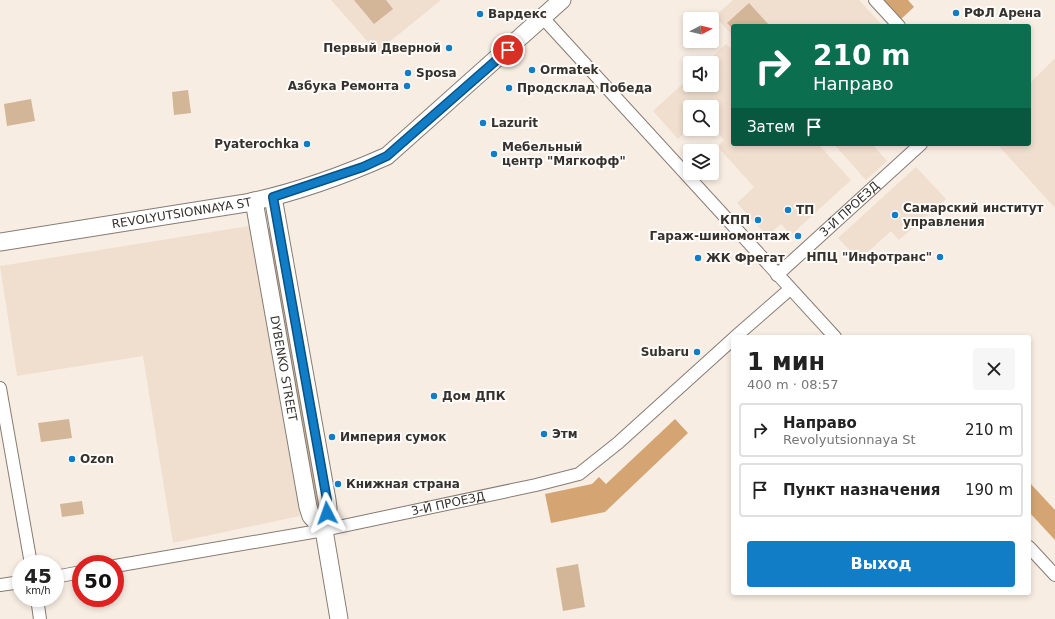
<!DOCTYPE html>
<html lang="ru">
<meta charset="utf-8">
<style>
:root{--surface:#fff;--page:#f6f6f6;--text:#222;--muted:#767676;--line:#e0e0e0;--accent:#117dc7}
body{margin:0;font-family:"DejaVu Sans",sans-serif;background:var(--page);color:var(--text);height:100vh;display:flex;flex-direction:column;font-size:15px;white-space:nowrap}
*{box-sizing:border-box;margin:0}
p{font-size:13px;color:var(--muted)}
.icon{flex:none;width:22px;height:22px;fill:none;stroke:currentColor;stroke-width:2;stroke-linecap:round;stroke-linejoin:round}
.map{position:relative;flex:1;overflow:hidden}
.sheet{position:absolute;left:731px;top:335px;width:300px;height:260px;display:flex;flex-direction:column;background:var(--surface);border-radius:4px;box-shadow:0 2px 6px #0003}
.sheet>*{flex:none}
.top-card{position:absolute;left:731px;top:24px;width:300px;height:122px;border-radius:4px;box-shadow:0 2px 6px #0003;background:#0b6e4f;color:#fff;overflow:hidden}
.needle{width:26px;rotate:83deg}
.fabs{position:absolute;left:683px;top:12px;display:grid;gap:8px}
.fabs a{display:grid;place-items:center;width:36px;height:36px;border-radius:4px;background:var(--surface);box-shadow:0 2px 6px #0003;font-size:20px}
.speed{position:absolute;left:12px;top:555px;display:flex;gap:8px;font-size:20px;font-weight:700;text-align:center}
.speed>*{display:grid;place-content:center;width:52px;height:52px;border-radius:50%;background:var(--surface);box-shadow:0 2px 6px #0003;line-height:1}
.speed small{font-size:10px;font-weight:400}
.speed .limit{border:6px solid #d22;background:#fff;color:#111}
.pin{position:absolute;display:grid;place-items:center;width:34px;height:34px;color:#fff;margin:-17px;border:2px solid #fff;border-radius:50%;box-shadow:0 1px 4px #0007}
.me{position:absolute;width:44px;margin:-22px;rotate:356deg;stroke-linejoin:round;filter:drop-shadow(0 0 3px #0008)}
.turn{display:flex;align-items:center;gap:14px;height:84px;padding:0 16px;font-size:18px}
.turn .icon{width:52px;height:52px;stroke-width:2.5}
.turn b{display:block;font-size:28px;line-height:34px}
.then{display:flex;align-items:center;height:38px;padding:0 16px;background:#0003;gap:8px;font-size:15px}
.round{display:grid;place-items:center;flex:none;width:42px;height:42px;border-radius:4px;background:var(--page)}
.overview{display:flex;align-items:center;justify-content:space-between;height:68px;padding:0 16px}
h1{font-size:24px;font-weight:800;line-height:30px}
.button{display:flex;gap:8px;margin-top:auto;padding:8px 16px}
.button a{flex:1;height:46px;border-radius:4px;background:var(--accent);color:#fff;font-size:16px;font-weight:800;line-height:46px;text-align:center}
ul{padding:0;list-style:none}
li{display:flex;align-items:center;gap:12px;height:54px;margin:0 8px 6px;padding:0 8px;border:2px solid var(--line);border-radius:4px}
li div{flex:1}
li b{display:block;font-size:15px}
li em{font-style:normal}
.map>svg:first-child{display:block}
.built{fill:#f0dfcf}
.green{fill:#d3b597}
.forest{fill:#d4a573}
.lines{fill:none;stroke-linecap:round;stroke-linejoin:round}
.street-casing{stroke:#867c73;stroke-width:14}
.secondary-casing{stroke:#867c73;stroke-width:19}
.street{stroke:#fff;stroke-width:12}
.secondary{stroke:#fff;stroke-width:17}
.route-casing{stroke:#0b5181;stroke-width:10}
.route{stroke:#117dc7;stroke-width:7}
.poi-dot{fill:#117dc7;stroke:#fefbf9;stroke-width:1.5}
.labels{text-anchor:middle;dominant-baseline:central;stroke-width:4;stroke-linejoin:round;paint-order:stroke}
.poi-label{font-size:12px;font-weight:bold;fill:#35312d;stroke:#fefbf9;text-anchor:start}
.street-label{font-size:12px;fill:#35312d;stroke:#fefbf9}
</style>
<div class="map">
<svg width="1055" height="619" viewBox="0 0 1055 619">
<rect width="100%" height="100%" fill="#f8ede2"/>
<!-- built -->
<g class="built">
<polygon points="331,0 441,0 377,52"/>
<polygon points="733,0 859,0 883,26 733,26 733,36 715,16"/>
<polygon points="726,44 733,51 733,144 818,144 851,180 791,235 781,224 767,236 737,203 754,187 717,146 724,140 712,127 712,107 690,107 690,128 678,139 653,111 690,77 690,85 712,85 712,63 705,63"/>
<polygon points="1055,58 1055,208 997,144 1029,144 1029,84"/>
<polygon points="834,144 872,144 887,161 866,180"/>
<polygon points="916,167 946,199 899,240 891,231 859,260 838,238"/>
<polygon points="249,226 300,516 173,543 143,356 17,376 0,266"/>
</g>
<!-- green -->
<g class="green">
<polygon points="354,0 386,0 393,9 374,24"/>
<polygon points="749,3 770,26 733,26 733,29 727,23"/>
<polygon points="188,90 191,113 174,115 172,92"/>
<polygon points="31,99 35,121 7,126 4,104"/>
<polygon points="268,228 271,229 322,507 319,512 316,511 266,230"/>
<polygon points="69,419 72,438 41,442 38,423"/>
<polygon points="82,501 84,514 62,517 60,504"/>
<polygon points="578,564 585,607 563,611 556,568"/>
</g>
<!-- forest -->
<g class="forest">
<polygon points="882,0 908,0 914,7 900,20"/>
<polygon points="675,419 688,433 605,512 551,523 545,494 592,484 599,477 606,484"/>
<polygon points="1029,482 1055,510 1055,540 1029,512"/>
</g>
<g class="lines">
<defs>
<g id="street">
<polyline points="875,0 899,26"/>
<polyline points="543,18 835,337"/>
<path id="s1" d="M777,275l144,-131"/>
<polyline points="735,337 790,289"/>
<polyline points="0,388 31,564"/>
<polyline points="1029,547 1055,575"/>
<path id="s2" d="M115,566l209,-36 212,-45 43,-11 39,-31 115,-104"/>
<polyline points="55,577 81,572"/>
<polyline points="0,585 21,582"/>
<polyline points="37,598 40,619"/>
</g>
<g id="secondary">
<polyline points="273,197 327,500 328,508 324,530 339,619"/>
<path id="s3" d="M254,201l54,306 3,9 13,14"/>
<path id="s4" d="M0,242l246,-39c48,-10 96,-27 141,-47l175,-156"/>
</g>
</defs>
<!-- street casing -->
<use href="#street" class="street-casing"/>
<!-- secondary casing -->
<use href="#secondary" class="secondary-casing"/>
<!-- street -->
<use href="#street" class="street"/>
<!-- secondary -->
<use href="#secondary" class="secondary"/>
</g>
<g class="lines">
<defs>
<polyline id="route" points="327,513 327,500 273,197 363,167 387,156 508,50"/>
</defs>
<!-- route casing -->
<use href="#route" class="route-casing"/>
<!-- route -->
<use href="#route" class="route"/>
</g>
<!-- markers -->
<g class="poi-dot">
<circle cx="956" cy="13" r="4"/>
<circle cx="480" cy="14" r="4"/>
<circle cx="449" cy="48" r="4"/>
<circle cx="532" cy="70" r="4"/>
<circle cx="408" cy="73" r="4"/>
<circle cx="407" cy="86" r="4"/>
<circle cx="509" cy="88" r="4"/>
<circle cx="483" cy="123" r="4"/>
<circle cx="307" cy="144" r="4"/>
<circle cx="494" cy="154" r="4"/>
<circle cx="788" cy="210" r="4"/>
<circle cx="895" cy="215" r="4"/>
<circle cx="758" cy="220" r="4"/>
<circle cx="798" cy="236" r="4"/>
<circle cx="940" cy="257" r="4"/>
<circle cx="698" cy="258" r="4"/>
<circle cx="697" cy="352" r="4"/>
<circle cx="434" cy="396" r="4"/>
<circle cx="544" cy="434" r="4"/>
<circle cx="332" cy="437" r="4"/>
<circle cx="72" cy="459" r="4"/>
<circle cx="338" cy="484" r="4"/>
</g>
<g class="labels">
<!-- poi labels -->
<g class="poi-label">
<text x="964" y="13">РФЛ Арена</text>
<text x="488" y="14">Вардекс</text>
<text x="441" y="48" text-anchor="end">Первый Дверной</text>
<text x="540" y="70">Ormatek</text>
<text x="416" y="73">Sposa</text>
<text x="399" y="86" text-anchor="end">Азбука Ремонта</text>
<text x="517" y="88">Продсклад Победа</text>
<text x="491" y="123">Lazurit</text>
<text x="299" y="144" text-anchor="end">Pyaterochka</text>
<text x="502" y="147">Мебельный<tspan x="502" dy="14">центр "Мягкофф"</tspan></text>
<text x="903" y="208">Самарский институт<tspan x="903" dy="14">управления</tspan></text>
<text x="796" y="210">ТП</text>
<text x="750" y="220" text-anchor="end">КПП</text>
<text x="790" y="236" text-anchor="end">Гараж-шиномонтаж</text>
<text x="932" y="257" text-anchor="end">НПЦ "Инфотранс"</text>
<text x="706" y="258">ЖК Фрегат</text>
<text x="689" y="352" text-anchor="end">Subaru</text>
<text x="442" y="396">Дом ДПК</text>
<text x="552" y="434">Этм</text>
<text x="340" y="437">Империя сумок</text>
<text x="80" y="459">Ozon</text>
<text x="346" y="484">Книжная страна</text>
</g>
<!-- street labels -->
<g class="street-label">
<text stroke="none"><textPath href="#s1" startOffset="98">3-Й ПРОЕЗД</textPath></text>
<text stroke="none"><textPath href="#s4" startOffset="184">REVOLYUTSIONNAYA ST</textPath></text>
<text stroke="none"><textPath href="#s3" startOffset="170">DYBENKO STREET</textPath></text>
<text stroke="none"><textPath href="#s2" startOffset="339">3-Й ПРОЕЗД</textPath></text>
</g>
</g>
</svg>
<div class="fabs">
<a><svg class="needle" viewBox="-14 -14 28 28"><path d="M0-13l5 13h-10z" fill="#e53935"/><path d="M0 13l5-13h-10z" fill="#767676"/></svg></a>
<a><svg class="icon" aria-label="sound" viewBox="0 0 24 24"><path d="M4 9h4l5-4v14l-5-4H4zM17 9q2 3 0 6"/></svg></a>
<a><svg class="icon" aria-label="search" viewBox="0 0 24 24"><circle cx="10" cy="10" r="6"/><path d="M15 15l6 6"/></svg></a>
<a><svg class="icon" aria-label="layers" viewBox="0 0 24 24"><path d="M12 4l9 5-9 5-9-5zM3 14l9 5 9-5"/></svg></a>
</div>
<div class="speed"><div>45<small>km/h</small></div><div class="limit">50</div></div>
<div class="pin" style="left:508px;top:50px;background:#d93025"><svg class="icon" aria-label="arrive" viewBox="0 0 24 24"><path d="M6 21V4h12l-3 4 3 4H6"/></svg></div>
<svg class="me" style="left:327px;top:513px" viewBox="-20 -20 40 40"><path d="M0-17L14 15 0 8-14 15z" fill="#117dc7" stroke="#fff" stroke-width="4"/></svg>
<div class="top-card">
<div class="turn"><svg class="icon" aria-label="right" viewBox="0 0 24 24"><path d="M7 20v-9h11M14 6l5 5-5 5"/></svg><div><b>210 m</b>Направо</div></div>
<div class="then">Затем<svg class="icon" aria-label="arrive" viewBox="0 0 24 24"><path d="M6 21V4h12l-3 4 3 4H6"/></svg></div>
</div>
<section class="sheet">
<div class="overview"><div><h1>1 мин</h1><p>400 m · 08:57</p></div><a class="round"><svg class="icon" aria-label="close" viewBox="0 0 24 24"><path d="M6 6l12 12M18 6L6 18"/></svg></a></div>
<ul>
<li><svg class="icon" aria-label="right" viewBox="0 0 24 24"><path d="M7 20v-9h11M14 6l5 5-5 5"/></svg><div><b>Направо</b><p>Revolyutsionnaya St</p></div><em>210 m</em></li>
<li><svg class="icon" aria-label="arrive" viewBox="0 0 24 24"><path d="M6 21V4h12l-3 4 3 4H6"/></svg><div><b>Пункт назначения</b></div><em>190 m</em></li>
</ul>
<div class="button"><a>Выход</a></div>
</section>
</div>
